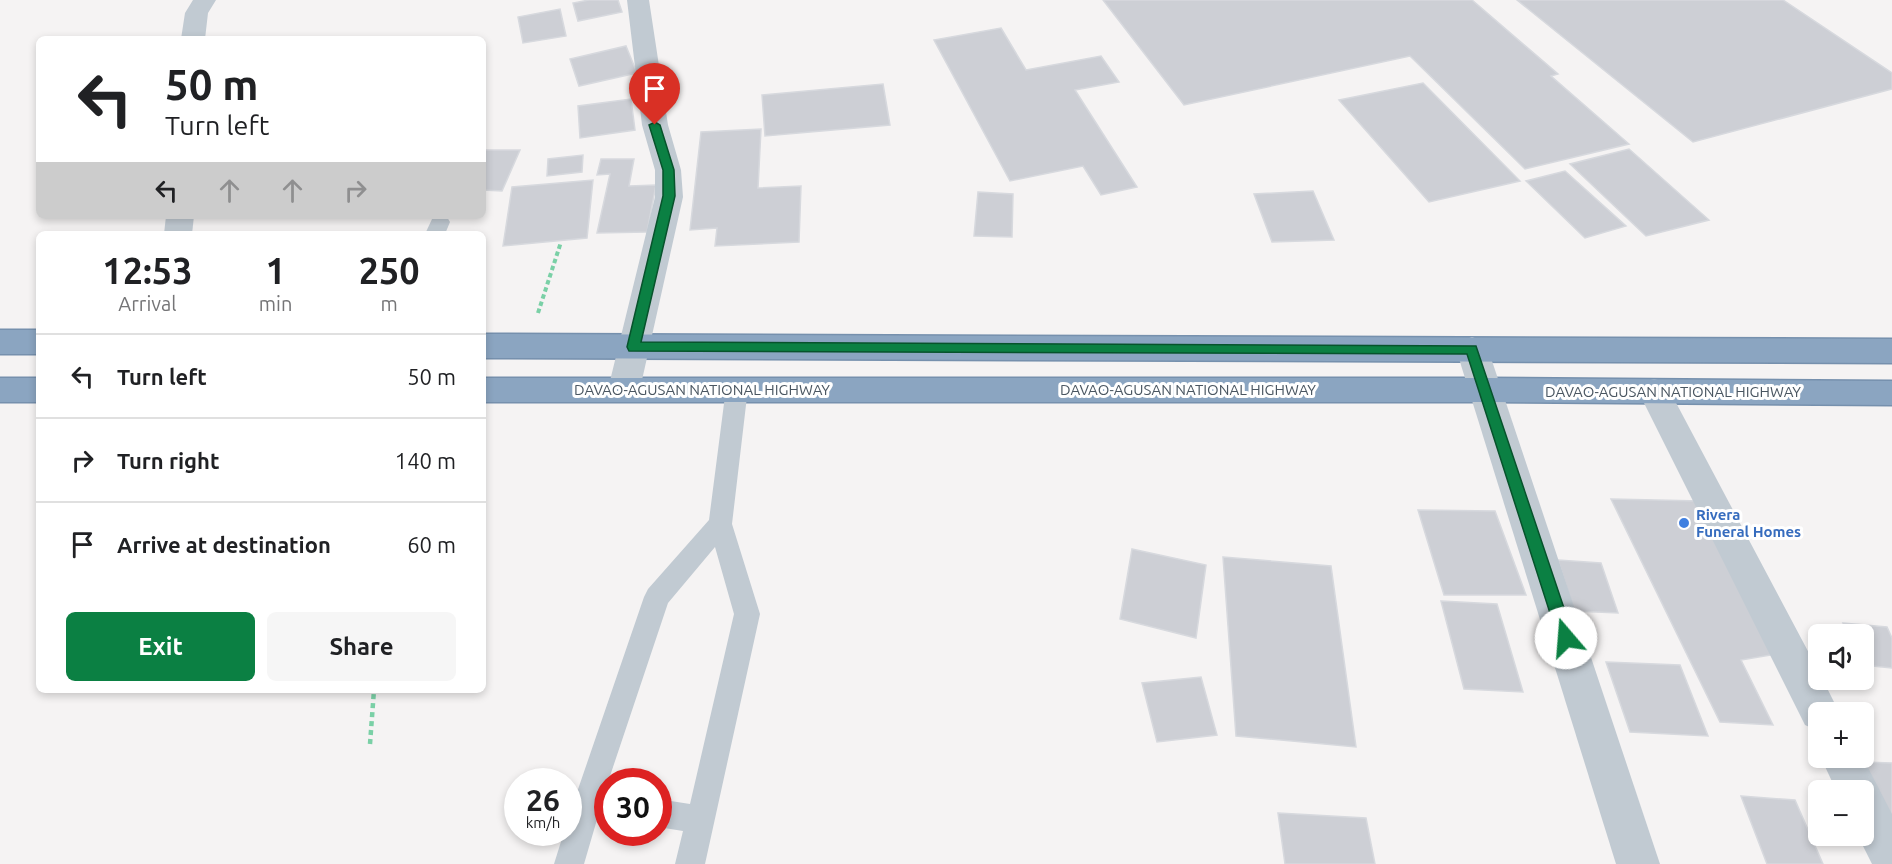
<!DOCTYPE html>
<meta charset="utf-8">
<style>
:root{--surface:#fff;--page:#f6f6f6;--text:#202124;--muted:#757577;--line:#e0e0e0;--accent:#0b8043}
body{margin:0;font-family:Ubuntu,sans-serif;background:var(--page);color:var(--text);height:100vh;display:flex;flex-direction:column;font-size:22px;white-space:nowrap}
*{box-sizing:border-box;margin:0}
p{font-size:20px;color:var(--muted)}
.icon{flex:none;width:33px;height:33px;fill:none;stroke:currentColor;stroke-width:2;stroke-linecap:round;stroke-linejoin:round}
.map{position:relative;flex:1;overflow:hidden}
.side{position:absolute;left:36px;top:231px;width:450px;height:462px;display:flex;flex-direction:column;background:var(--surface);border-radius:9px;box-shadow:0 3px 9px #0003}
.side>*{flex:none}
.top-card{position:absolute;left:36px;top:36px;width:450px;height:183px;border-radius:9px;box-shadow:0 3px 9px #0003;background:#fff;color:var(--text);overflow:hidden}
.controls{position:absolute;left:1808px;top:624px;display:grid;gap:12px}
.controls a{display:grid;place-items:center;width:66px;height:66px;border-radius:9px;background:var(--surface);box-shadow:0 3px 9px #0003;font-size:30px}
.speed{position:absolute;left:504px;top:768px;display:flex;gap:12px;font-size:30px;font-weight:700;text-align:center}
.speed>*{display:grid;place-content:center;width:78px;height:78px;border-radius:50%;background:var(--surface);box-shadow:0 3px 9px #0003;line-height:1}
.speed small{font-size:15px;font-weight:400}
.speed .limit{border:9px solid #d22;background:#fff;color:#111}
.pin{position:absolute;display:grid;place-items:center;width:51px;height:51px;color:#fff;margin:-62px -26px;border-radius:50% 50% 50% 0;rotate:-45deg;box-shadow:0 0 6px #0007}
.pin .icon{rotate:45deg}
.me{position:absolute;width:66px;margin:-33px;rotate:342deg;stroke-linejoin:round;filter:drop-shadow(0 0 4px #0008)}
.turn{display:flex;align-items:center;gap:21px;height:126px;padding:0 30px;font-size:27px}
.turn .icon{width:78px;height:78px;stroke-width:2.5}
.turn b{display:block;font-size:42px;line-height:51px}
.lanes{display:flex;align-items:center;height:57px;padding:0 30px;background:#0003;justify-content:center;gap:30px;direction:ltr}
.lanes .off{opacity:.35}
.eta{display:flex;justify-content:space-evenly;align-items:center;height:102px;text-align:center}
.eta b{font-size:36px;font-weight:700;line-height:42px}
.button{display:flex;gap:12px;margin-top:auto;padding:12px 30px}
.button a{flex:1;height:69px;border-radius:9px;background:var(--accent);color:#fff;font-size:24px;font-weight:700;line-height:69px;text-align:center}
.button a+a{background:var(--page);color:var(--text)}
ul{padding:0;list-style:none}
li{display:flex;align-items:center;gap:18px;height:84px;padding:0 30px;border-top:2px solid var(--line)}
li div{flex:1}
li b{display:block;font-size:22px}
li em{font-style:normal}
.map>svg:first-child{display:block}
.building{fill:#cdcfd5;stroke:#d7d9de;stroke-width:1.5}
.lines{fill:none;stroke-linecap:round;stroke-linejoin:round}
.highway-casing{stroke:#7690ad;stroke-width:3}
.path-far1{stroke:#7ad0a6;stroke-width:4;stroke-dasharray:4.5 3;stroke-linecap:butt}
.path{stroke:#7ad0a6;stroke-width:4.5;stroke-dasharray:5 4;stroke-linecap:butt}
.lane{fill:#c1cad2;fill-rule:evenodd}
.street{fill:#c1cad2;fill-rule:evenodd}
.highway{fill:#8ba5c1;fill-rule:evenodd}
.route{fill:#0b8043;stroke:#07532c;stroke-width:1.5}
.shop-dot{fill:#3f7fe0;stroke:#fff;stroke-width:2}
.labels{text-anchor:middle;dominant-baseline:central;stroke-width:6;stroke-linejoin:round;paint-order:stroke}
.street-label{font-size:15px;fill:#4a5661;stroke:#fff}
.shop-label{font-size:15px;font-weight:bold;fill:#366cbe;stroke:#fff;text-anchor:start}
</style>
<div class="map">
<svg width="1892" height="864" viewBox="0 0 1892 864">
<rect width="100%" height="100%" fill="#f5f3f3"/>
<!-- building -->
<g class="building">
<polygon points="589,0 618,0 622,12 578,21 573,3"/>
<polygon points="1103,0 1472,0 1558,74 1551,76 1629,144 1525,169 1410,56 1184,105"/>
<polygon points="1517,0 1783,0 1892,73 1892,89 1693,142"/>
<polygon points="560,9 566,36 523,43 518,17"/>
<polygon points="1001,28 1026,70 1101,56 1119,82 1075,90 1137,187 1101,195 1083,166 1010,181 934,40"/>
<polygon points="626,46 637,73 579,86 570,59"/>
<polygon points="1423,83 1520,181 1429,202 1339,100"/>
<polygon points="883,84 890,125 765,136 762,95"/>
<polygon points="631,99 635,130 580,138 578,106"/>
<polygon points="761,129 758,188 801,186 799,242 715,246 717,228 690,230 701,132"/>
<polygon points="1629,149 1709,220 1646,236 1570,164"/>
<polygon points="483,150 520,150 502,191 483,190"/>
<polygon points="583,155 582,172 547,176 548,159"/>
<polygon points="601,159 634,159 629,186 656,185 647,232 597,233 610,174 597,175"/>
<polygon points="1565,171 1626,226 1585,238 1526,181"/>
<polygon points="593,180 587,238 503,246 512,187"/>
<polygon points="1313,191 1334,240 1272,242 1254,194"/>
<polygon points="978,192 1013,194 1012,237 974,236"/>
<polygon points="1611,499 1701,501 1777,654 1741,660 1773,725 1720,722"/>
<polygon points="1418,510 1495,511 1526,595 1444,595"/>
<polygon points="1132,549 1206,565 1196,638 1120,619"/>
<polygon points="1223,557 1331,566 1356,747 1236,736"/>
<polygon points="1558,560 1601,563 1618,613 1574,611"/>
<polygon points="1441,601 1497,604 1523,692 1464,689"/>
<polygon points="1843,623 1887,627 1892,638 1892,668 1863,665 1863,634 1848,634"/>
<polygon points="1606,662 1680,665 1708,736 1630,732"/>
<polygon points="1201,677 1217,735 1157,742 1142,683"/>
<polygon points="1863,762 1892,763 1892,819"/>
<polygon points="1741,796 1795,800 1823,864 1767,864"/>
<polygon points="1278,813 1366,818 1375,864 1285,864"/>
</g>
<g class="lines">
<defs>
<g id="highway">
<rect x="0" y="330" width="39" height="24"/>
<polygon points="483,334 1892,339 1892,363 483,358"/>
<rect x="0" y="378" width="39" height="24"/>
<polygon points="483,378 1487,378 1892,381 1892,405 1487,402 483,402"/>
</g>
</defs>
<!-- highway casing -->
<use href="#highway" class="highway-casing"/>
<!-- path-far1 -->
<polyline class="path-far1" points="538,313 561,242"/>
<!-- path -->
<polyline class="path" points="370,744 374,690"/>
<!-- lane -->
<g class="lane">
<polygon points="442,216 447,217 450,222 445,234 425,234 433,217"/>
<polygon points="737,380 745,382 748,388 732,524 760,614 705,864 675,864 683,831 658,827 658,799 690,804 734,614 715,547 668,603 608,782 584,864 554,864 564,832 568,832 568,818 574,801 644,597 648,589 709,520 726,388 729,382"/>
</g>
<!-- street -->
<g class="street">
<polygon points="193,0 216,0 208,13 205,39 181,39 185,13"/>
<polygon points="627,0 649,0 668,125 681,170 683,197 640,389 635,398 624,401 613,398 608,389 655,197 655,170 642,125"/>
<polygon points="166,216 194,216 192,234 164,234"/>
<polygon points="1472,337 1483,341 1488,349 1660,864 1616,864 1456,349 1461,341"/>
<polygon points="1654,379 1665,382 1818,670 1818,680 1823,680 1839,712 1818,712 1818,731 1805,725 1638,391 1643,382"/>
<polygon points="1821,758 1863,758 1892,814 1892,864 1872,864 1858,836 1863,836 1863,790 1836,790"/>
</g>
<!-- highway -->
<use href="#highway" class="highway"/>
</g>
<!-- route -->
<polygon class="route" points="655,122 660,125 674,170 675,196 641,342 1476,346 1574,638 1571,643 1566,645 1560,643 1558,638 1467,354 629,351 627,347 663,196 663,170 649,125"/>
<!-- markers -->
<circle class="shop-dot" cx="1684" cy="523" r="6"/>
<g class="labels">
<!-- street labels -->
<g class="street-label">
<text x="702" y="389">DAVAO-AGUSAN NATIONAL HIGHWAY</text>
<text x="1188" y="389">DAVAO-AGUSAN NATIONAL HIGHWAY</text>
<text x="1673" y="391">DAVAO-AGUSAN NATIONAL HIGHWAY</text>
</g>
<!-- shop labels -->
<g class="shop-label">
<text x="1696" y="514">Rivera<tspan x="1696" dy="17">Funeral Homes</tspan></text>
</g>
</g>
</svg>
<div class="controls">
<a><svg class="icon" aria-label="sound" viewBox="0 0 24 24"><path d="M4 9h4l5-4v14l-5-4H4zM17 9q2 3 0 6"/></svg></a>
<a>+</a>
<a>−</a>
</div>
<div class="speed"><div>26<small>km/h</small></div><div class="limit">30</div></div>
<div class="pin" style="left:655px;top:125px;background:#d93025"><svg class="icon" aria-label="arrive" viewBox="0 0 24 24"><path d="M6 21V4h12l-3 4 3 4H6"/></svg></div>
<svg class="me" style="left:1566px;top:638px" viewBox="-20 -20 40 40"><circle r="19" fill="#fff"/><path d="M0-13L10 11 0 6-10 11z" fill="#0b8043"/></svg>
<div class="top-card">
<div class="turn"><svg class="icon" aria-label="left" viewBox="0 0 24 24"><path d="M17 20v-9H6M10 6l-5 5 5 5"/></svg><div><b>50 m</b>Turn left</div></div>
<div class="lanes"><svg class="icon" aria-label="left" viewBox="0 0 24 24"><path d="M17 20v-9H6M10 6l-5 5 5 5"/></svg><svg class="icon off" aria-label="ahead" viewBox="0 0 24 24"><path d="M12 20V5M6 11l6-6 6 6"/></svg><svg class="icon off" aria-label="ahead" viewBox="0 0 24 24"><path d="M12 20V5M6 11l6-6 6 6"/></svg><svg class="icon off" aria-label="right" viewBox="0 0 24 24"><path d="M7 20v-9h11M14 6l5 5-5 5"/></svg></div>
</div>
<section class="side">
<div class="eta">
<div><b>12:53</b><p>Arrival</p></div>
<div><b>1</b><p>min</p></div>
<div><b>250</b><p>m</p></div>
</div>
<ul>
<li><svg class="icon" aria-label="left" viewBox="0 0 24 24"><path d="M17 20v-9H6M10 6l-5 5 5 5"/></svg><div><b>Turn left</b></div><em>50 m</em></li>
<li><svg class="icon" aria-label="right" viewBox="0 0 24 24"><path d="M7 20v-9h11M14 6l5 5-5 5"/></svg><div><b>Turn right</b></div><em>140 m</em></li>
<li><svg class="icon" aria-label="arrive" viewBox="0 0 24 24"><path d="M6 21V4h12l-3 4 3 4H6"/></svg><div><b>Arrive at destination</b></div><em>60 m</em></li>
</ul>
<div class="button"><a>Exit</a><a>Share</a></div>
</section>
</div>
